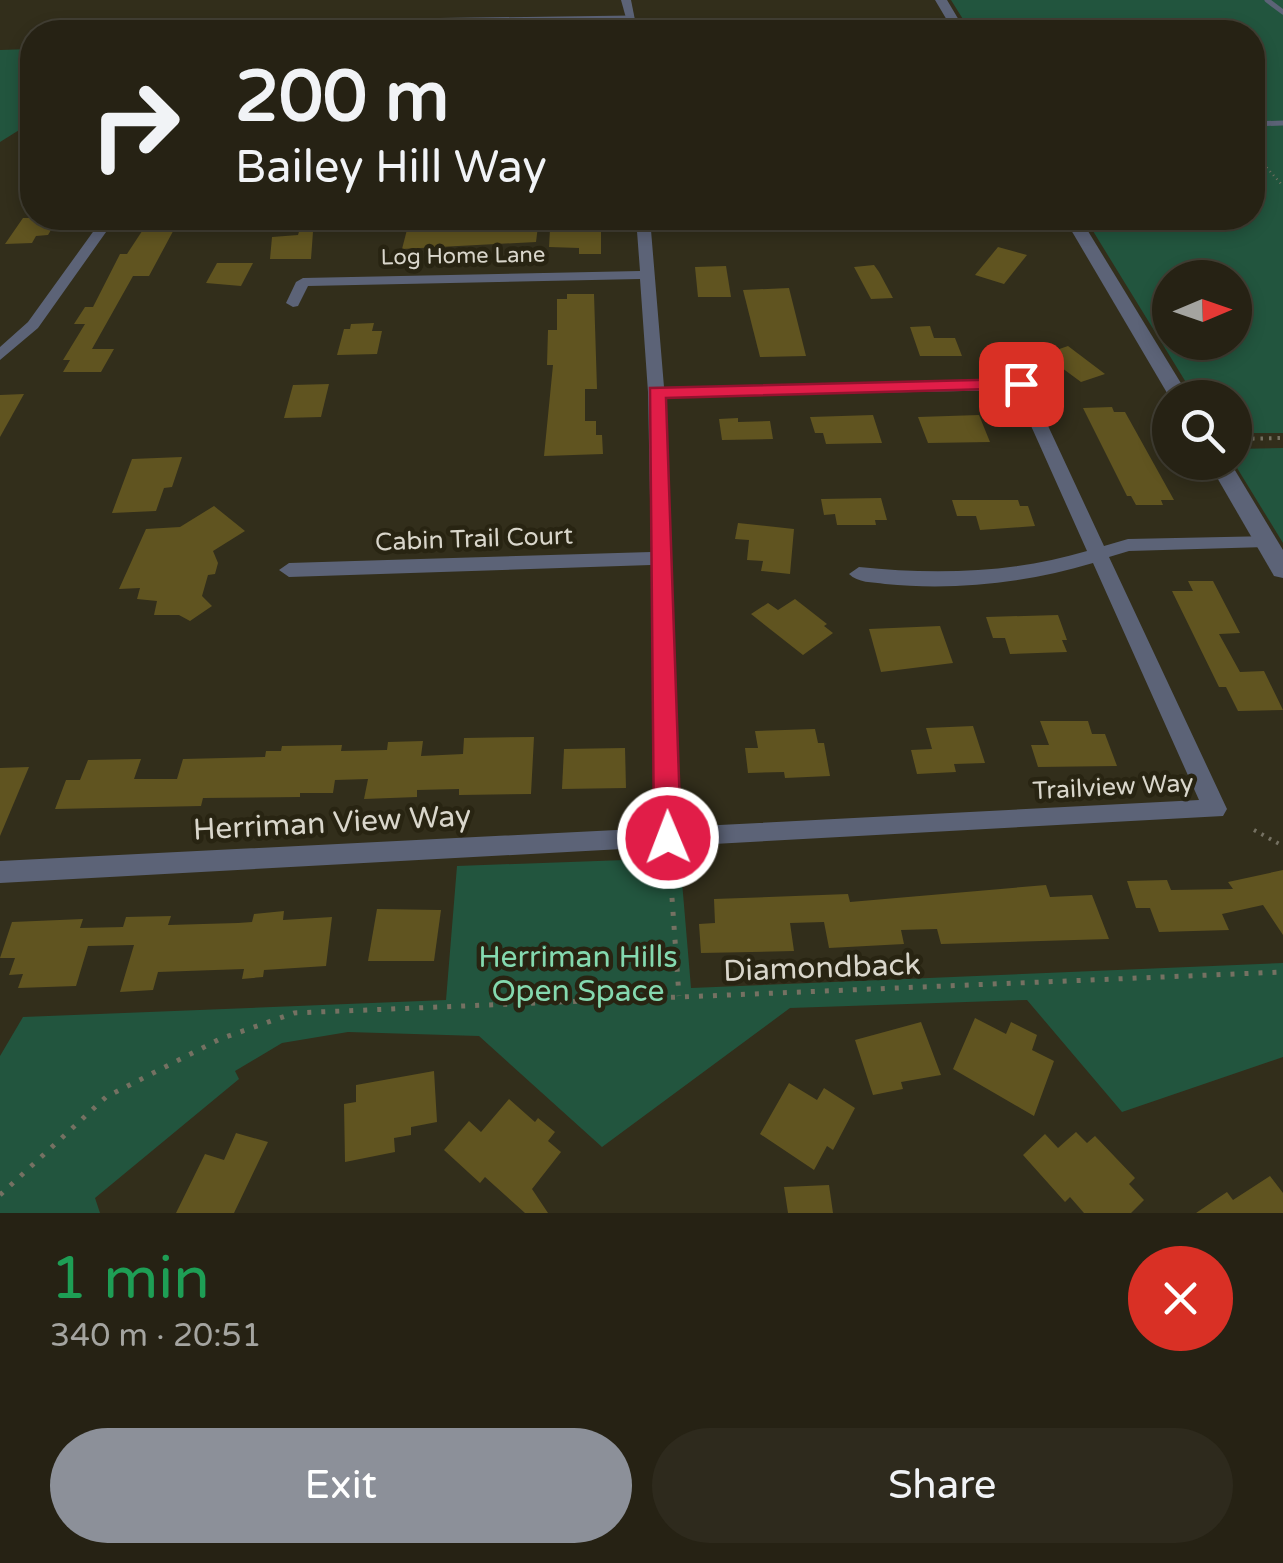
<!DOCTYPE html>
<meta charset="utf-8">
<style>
:root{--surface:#262214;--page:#2e2a1d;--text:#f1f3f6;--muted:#a4a4a0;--line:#423f34;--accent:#8c9099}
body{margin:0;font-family:"Varela Round",sans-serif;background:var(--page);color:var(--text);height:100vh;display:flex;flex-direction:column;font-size:38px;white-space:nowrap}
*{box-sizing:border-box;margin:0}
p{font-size:32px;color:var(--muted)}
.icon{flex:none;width:55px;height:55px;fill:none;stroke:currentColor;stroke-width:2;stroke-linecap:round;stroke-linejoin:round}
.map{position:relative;height:1213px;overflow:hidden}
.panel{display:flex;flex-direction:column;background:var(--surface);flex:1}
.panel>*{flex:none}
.top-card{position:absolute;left:20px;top:20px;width:1245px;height:210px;border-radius:40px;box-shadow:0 5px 15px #0003,0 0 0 2px var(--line);background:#262214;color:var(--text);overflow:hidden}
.needle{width:65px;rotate:88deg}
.buttons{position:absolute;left:1152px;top:260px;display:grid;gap:20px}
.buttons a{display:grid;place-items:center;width:100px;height:100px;border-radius:50%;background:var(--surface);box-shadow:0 5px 15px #0003,0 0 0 2px var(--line);font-size:50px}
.pin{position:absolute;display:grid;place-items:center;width:85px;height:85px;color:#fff;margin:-42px;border-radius:20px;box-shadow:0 5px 15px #0006}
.me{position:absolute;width:110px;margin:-55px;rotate:359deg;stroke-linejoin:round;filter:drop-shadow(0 0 8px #0008)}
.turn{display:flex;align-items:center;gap:35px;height:210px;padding:0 50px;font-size:45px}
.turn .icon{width:130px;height:130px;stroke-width:2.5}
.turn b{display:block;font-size:70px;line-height:85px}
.round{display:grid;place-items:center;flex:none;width:105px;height:105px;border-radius:52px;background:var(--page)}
.headline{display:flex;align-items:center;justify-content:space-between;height:170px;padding:0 50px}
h1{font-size:60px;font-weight:600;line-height:75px;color:#1e9e55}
.button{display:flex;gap:20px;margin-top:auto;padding:20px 50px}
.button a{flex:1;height:115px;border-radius:60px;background:var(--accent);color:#fff;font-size:40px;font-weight:600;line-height:115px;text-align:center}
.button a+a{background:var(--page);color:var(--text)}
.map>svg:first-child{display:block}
.green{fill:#22553e;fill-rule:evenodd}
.building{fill:#605420}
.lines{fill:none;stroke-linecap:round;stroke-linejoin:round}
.path-far2{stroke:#757162;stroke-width:2.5;stroke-dasharray:1 4;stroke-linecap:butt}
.path-far1{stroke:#757162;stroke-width:4;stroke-dasharray:2.5 6;stroke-linecap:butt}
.path{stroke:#757162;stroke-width:5;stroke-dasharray:4 10;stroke-linecap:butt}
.service{stroke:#5c6377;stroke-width:5}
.minor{fill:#5c6377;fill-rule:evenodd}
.tertiary{fill:#5c6377;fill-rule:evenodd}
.route{fill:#e11d48;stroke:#92132f;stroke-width:2.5}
.labels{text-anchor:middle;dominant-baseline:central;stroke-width:9;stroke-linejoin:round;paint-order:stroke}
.far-street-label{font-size:22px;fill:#d9d6cb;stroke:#282412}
.street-label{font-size:25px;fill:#d9d6cb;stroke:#282412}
.near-street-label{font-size:30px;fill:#d9d6cb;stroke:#282412}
.near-park-label{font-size:30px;fill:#84d9af;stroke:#282412}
</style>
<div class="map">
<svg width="1283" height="1213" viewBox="0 0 1283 1213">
<rect width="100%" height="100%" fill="#322e1b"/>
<!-- green -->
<g class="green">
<path d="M951,0h332v433h-48v-35l-40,-1 -110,-179h167v-186h-281zM1170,278h65v64h-65z"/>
<polygon points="32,49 32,122 0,142 0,50"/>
<polygon points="1283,448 1283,543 1234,463 1235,449"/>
<polygon points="680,858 691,988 1283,963 1283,1057 1122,1112 1027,1000 790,1008 602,1147 479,1036 348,1032 282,1043 235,1071 239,1079 95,1198 100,1213 0,1213 0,1056 23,1017 446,1000 457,866"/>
</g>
<!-- building -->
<g class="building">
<polygon points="23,218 58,218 48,235 36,236 32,243 5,244"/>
<polygon points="303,218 314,218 311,259 270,259 272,237 298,235"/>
<polygon points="410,218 428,218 425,228 477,226 478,218 495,218 495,223 528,223 538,226 536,242 402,249"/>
<polygon points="148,222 178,222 149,276 133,276 92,349 114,349 101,372 63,372 70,360 63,360 85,324 74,324 85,307 93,307 120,254 127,254"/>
<polygon points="550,229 601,230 601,254 579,254 579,248 549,247"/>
<polygon points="998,247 1027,255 1004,284 975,275"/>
<polygon points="217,263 253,263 241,286 206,283"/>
<polygon points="874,265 879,272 893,298 871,299 854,267"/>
<polygon points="726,266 731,297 698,297 695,267"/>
<polygon points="789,288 806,356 760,357 743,290"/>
<polygon points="567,294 594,294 597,389 585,389 585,421 596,421 596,435 602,435 603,454 544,456 553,365 547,365 548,330 557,330 557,299 567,299"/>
<polygon points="374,323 372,331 382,331 377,354 337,355 344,329 350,329 351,324"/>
<polygon points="930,326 934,338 955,338 962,356 920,356 910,327"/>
<polygon points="1068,346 1105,374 1081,382 1062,368 1054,371 1036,357"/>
<polygon points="329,384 321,417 284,418 293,385"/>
<polygon points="24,394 0,437 0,395"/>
<polygon points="1112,407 1114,412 1125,412 1174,500 1161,500 1163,505 1136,505 1131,496 1127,496 1083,408"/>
<polygon points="873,415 882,443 826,444 823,433 815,433 810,417"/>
<polygon points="979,415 990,442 928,443 918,417"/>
<polygon points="738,418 738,422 770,421 773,439 722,440 719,419"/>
<polygon points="182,457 172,487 164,488 156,511 112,513 132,459"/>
<polygon points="881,498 887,520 875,520 876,525 837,525 835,514 824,515 821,499"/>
<polygon points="952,500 1018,500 1020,506 1028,506 1035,526 980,530 976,516 957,516"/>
<polygon points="214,506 245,531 213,551 218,563 215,574 208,575 202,596 212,606 190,621 179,615 154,615 157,601 137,599 140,588 119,589 146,529 180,527"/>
<polygon points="738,523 794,529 790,574 761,571 763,561 747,560 749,540 735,539"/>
<polygon points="1188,581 1213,581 1240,633 1219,634 1240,672 1264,671 1283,710 1238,711 1226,687 1219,687 1172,591 1193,591"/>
<polygon points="795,599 827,624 824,626 833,633 803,655 751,614 768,603 778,610"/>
<polygon points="1058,615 1067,640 1062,640 1067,652 1010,654 1005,638 993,638 986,617"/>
<polygon points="940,626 953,663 881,672 869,629"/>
<polygon points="1040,721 1088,721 1092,734 1105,734 1117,766 1038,767 1031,745 1049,745"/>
<polygon points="973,726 985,763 954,764 956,772 917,774 911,750 932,749 926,728"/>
<polygon points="815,729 818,743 824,743 830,776 785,778 784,772 748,773 745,748 758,748 755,731"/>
<polygon points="534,737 531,794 459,795 459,789 417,790 417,797 364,799 368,779 335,780 333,793 300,793 300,797 203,798 201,806 55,809 66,780 80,780 88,760 141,759 134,779 177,779 183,759 265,757 266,751 281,751 282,746 342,745 341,751 387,750 388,742 423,741 421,756 463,754 464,738"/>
<polygon points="625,748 626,788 562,789 564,749"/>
<polygon points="29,767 0,836 0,768"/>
<polygon points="1283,870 1283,935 1263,905 1222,914 1229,930 1159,932 1150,908 1136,908 1127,881 1167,880 1171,890 1233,889 1228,882"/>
<polygon points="1046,885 1050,897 1092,895 1109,939 941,944 937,929 901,930 904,944 829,948 824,922 790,923 794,951 701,953 699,924 715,923 714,899 848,894 850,902"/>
<polygon points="377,909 441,910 434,961 368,961"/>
<polygon points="284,911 283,920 332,917 326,966 264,970 263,977 242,979 244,969 158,972 153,990 120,992 134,945 88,946 76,986 18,988 23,974 9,975 15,958 0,958 12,922 83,919 80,928 123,927 126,917 171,916 168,925 238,923 252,922 254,914"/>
<polygon points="975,1018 1006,1034 1011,1022 1037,1035 1032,1050 1054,1061 1034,1116 953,1069"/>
<polygon points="921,1022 941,1075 901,1082 903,1089 873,1095 855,1040"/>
<polygon points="434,1071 437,1122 411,1127 411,1135 394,1138 395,1152 345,1162 344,1104 356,1102 356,1085"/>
<polygon points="789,1083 817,1100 824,1088 855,1108 833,1150 827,1146 814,1170 760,1134"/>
<polygon points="509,1099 535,1122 538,1118 555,1132 548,1141 561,1152 532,1189 548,1213 525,1213 485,1177 480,1183 444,1150 469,1121 481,1132"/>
<polygon points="1076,1132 1087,1143 1095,1136 1135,1178 1129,1184 1144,1200 1131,1213 1084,1213 1070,1197 1065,1202 1023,1155 1045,1134 1058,1148"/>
<polygon points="236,1133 268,1142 234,1213 176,1213 205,1154 224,1160"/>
<polygon points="1270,1176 1283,1193 1283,1213 1196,1213 1227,1192 1233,1200"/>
<polygon points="829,1185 833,1213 788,1213 784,1187"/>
</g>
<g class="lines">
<!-- path-far2 -->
<polyline class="path-far2" points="1260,160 1283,186"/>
<!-- path-far1 -->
<g class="path-far1">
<polyline points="1235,439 1283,438"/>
<polyline points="1254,830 1283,846"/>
</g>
<!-- path -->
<g class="path">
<polyline points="669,856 679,996"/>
<polyline points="0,1195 106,1097 220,1039 294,1013 1283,972"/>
</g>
<!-- service -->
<g class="service">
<polyline points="1267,0 1283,12"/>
<polyline points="353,27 405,21 631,18"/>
<polyline points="1252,124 1283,123"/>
</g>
<!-- minor -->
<g class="minor">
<polygon points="621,0 631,0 635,20 626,18"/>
<polygon points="103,218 116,218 38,328 0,360 0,347 28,322"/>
<path d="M636,218h14l14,169 357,-7 8,5 75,161 24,-7 145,-3 2,5 -9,6 -137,4 -20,6 118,252 -4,7 -1223,67v-22l656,-33 -5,-263 -362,12 -10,-7 10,-7 362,-11 -3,-160 -8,-113 -332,7 -10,20 -5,1 -7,-4 10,-21 7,-4 337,-7zM1015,390l72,161c-74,22 -151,24 -228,16l-10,7c9,9 23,8 36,10 69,7 142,-1 208,-21l106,237 -519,27 -16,-430z"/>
</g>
<!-- tertiary -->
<g class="tertiary">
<polygon points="935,0 947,0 966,32 954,32"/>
<polygon points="1064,218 1080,218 1190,398 1170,398"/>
<polygon points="1208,462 1230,462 1283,550 1283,578 1274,576"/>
</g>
</g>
<!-- route -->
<polygon class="route" points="1021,379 1031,384 1028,388 666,398 681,838 677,846 668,850 658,846 654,838 650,388"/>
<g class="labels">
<!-- far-street labels -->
<g class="far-street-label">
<text transform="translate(463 256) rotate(-1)">Log Home Lane</text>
</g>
<!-- street labels -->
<g class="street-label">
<text transform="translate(474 539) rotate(-2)">Cabin Trail Court</text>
<text transform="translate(1113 787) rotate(-3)">Trailview Way</text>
</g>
<!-- near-street labels -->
<g class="near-street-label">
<text transform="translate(332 823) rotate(-3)">Herriman View Way</text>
<text transform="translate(822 968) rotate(-2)">Diamondback</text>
</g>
<!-- near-park labels -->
<g class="near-park-label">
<text x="578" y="957">Herriman Hills<tspan x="578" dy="34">Open Space</tspan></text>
</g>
</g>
</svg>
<div class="buttons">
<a><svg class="needle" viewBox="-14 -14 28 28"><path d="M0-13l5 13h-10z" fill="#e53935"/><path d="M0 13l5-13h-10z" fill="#a4a4a0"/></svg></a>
<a><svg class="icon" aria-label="search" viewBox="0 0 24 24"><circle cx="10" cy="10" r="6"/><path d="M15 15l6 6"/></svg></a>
</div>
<div class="pin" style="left:1021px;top:384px;background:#d93025"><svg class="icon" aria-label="arrive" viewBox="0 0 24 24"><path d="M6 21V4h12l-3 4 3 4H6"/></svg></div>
<svg class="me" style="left:668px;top:838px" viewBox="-20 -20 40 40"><circle r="17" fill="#e11d48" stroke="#fff" stroke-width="3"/><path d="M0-11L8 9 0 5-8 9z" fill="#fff"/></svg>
<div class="top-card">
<div class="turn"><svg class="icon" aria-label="right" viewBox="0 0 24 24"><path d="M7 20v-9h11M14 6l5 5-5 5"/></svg><div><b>200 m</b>Bailey Hill Way</div></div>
</div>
</div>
<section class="panel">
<div class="headline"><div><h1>1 min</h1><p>340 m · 20:51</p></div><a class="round" style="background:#d93025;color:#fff"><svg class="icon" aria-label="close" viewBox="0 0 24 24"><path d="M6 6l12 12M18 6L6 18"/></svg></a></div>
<div class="button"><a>Exit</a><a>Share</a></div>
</section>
